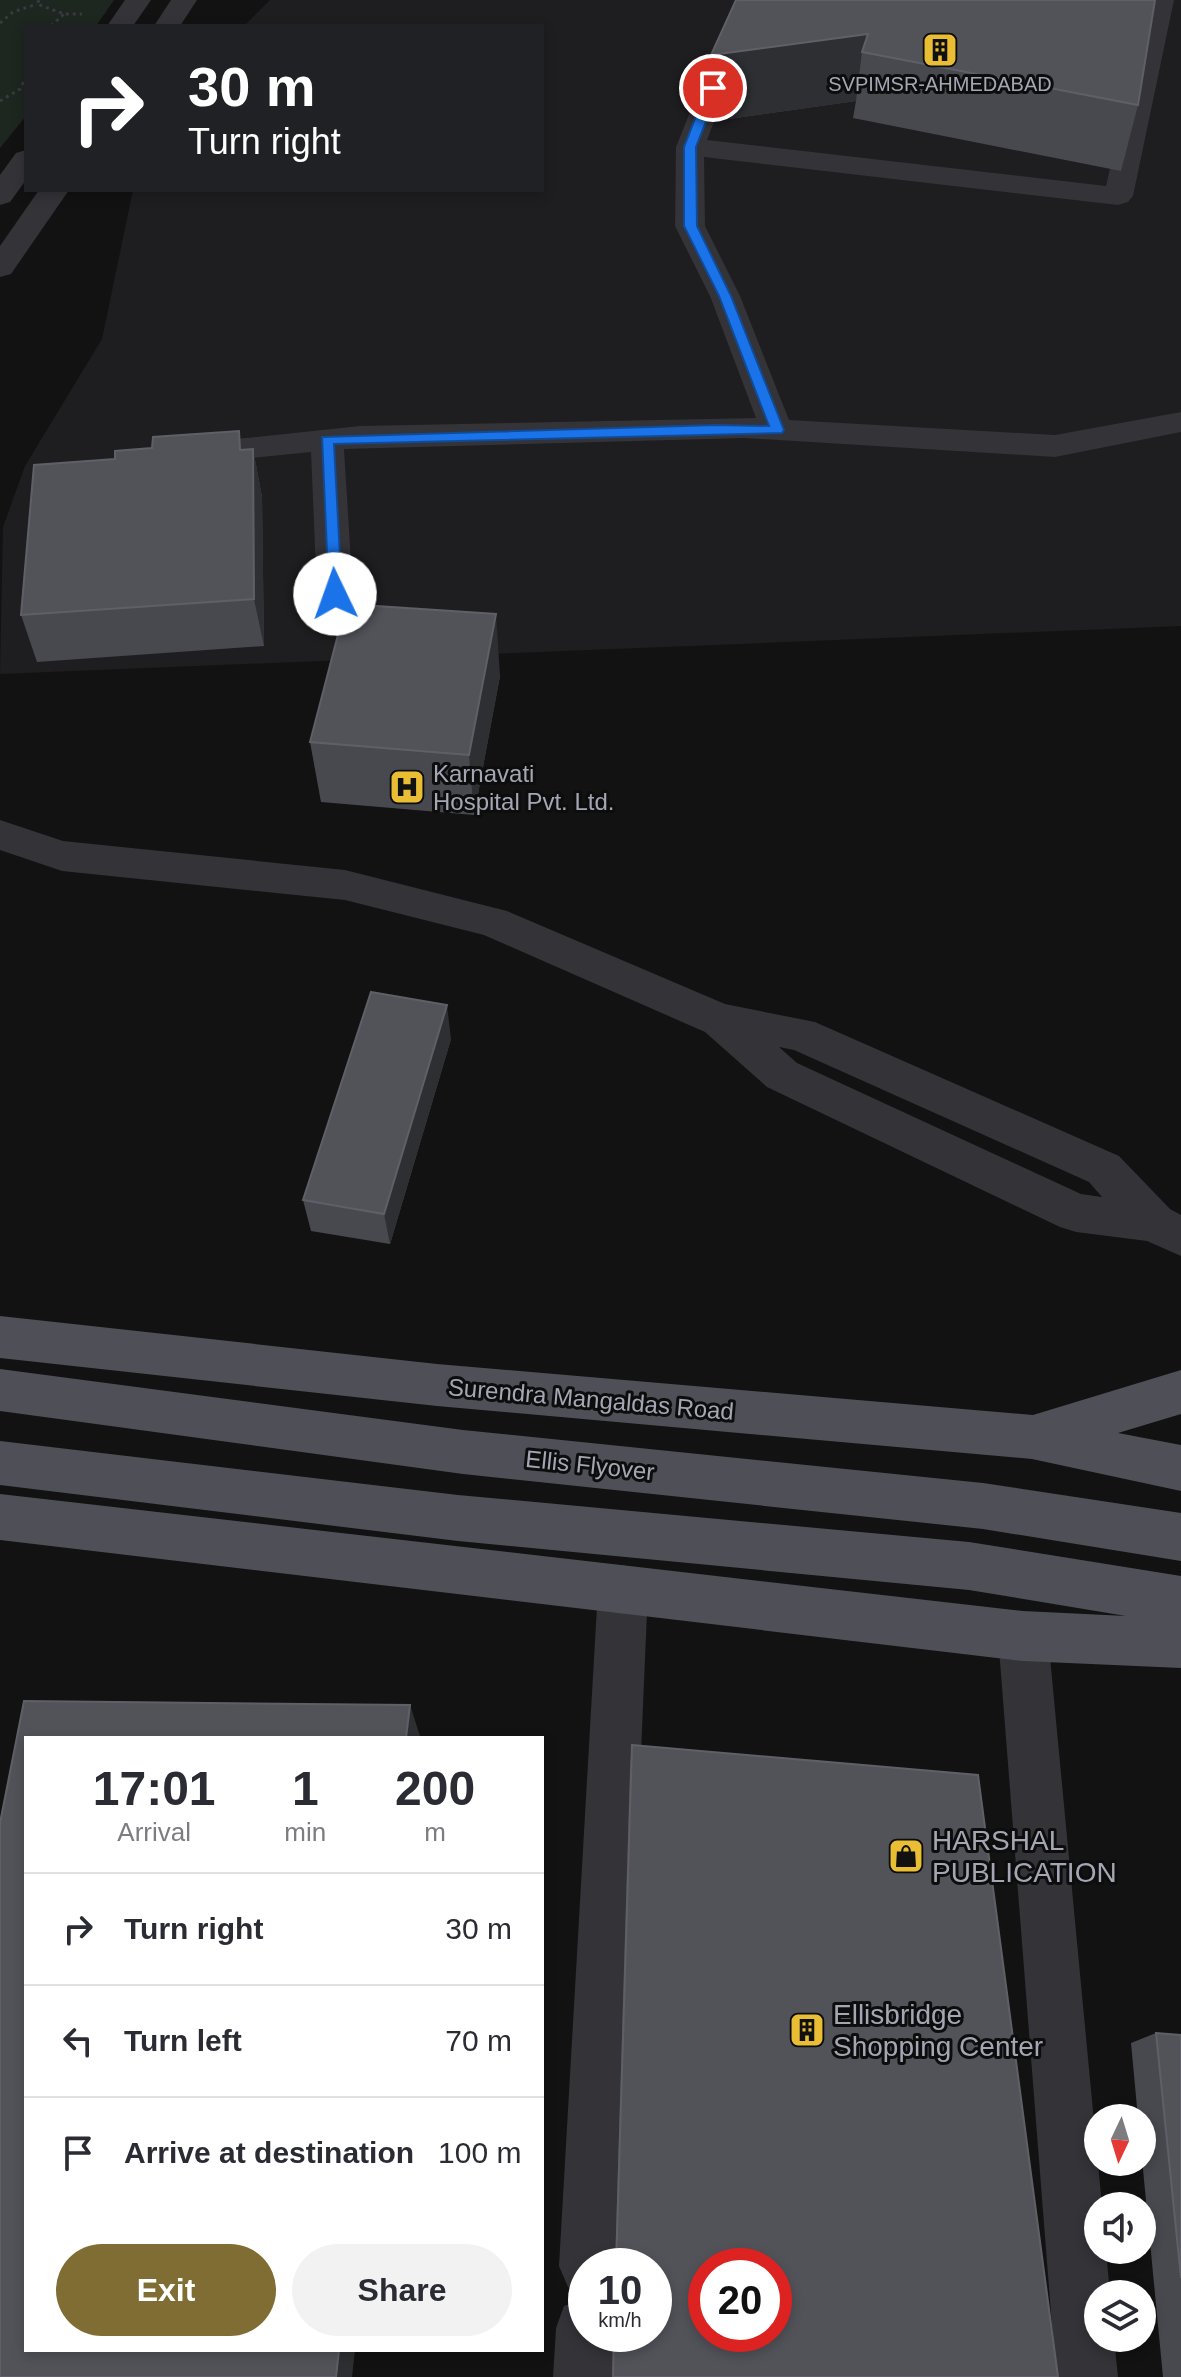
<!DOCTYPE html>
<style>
:root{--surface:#fff;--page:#f2f2f3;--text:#2b2b33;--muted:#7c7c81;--line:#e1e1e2;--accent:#806d33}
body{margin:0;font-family:Helvetica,sans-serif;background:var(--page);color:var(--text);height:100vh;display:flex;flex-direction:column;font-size:30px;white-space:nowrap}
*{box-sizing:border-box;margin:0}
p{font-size:26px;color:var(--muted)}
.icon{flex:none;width:44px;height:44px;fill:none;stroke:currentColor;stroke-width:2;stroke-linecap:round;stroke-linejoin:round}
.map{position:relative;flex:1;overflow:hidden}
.details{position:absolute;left:24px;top:1736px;width:520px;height:616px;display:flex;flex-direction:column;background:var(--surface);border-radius:0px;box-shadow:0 4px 12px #0003}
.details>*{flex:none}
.guide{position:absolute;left:24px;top:24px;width:520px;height:168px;border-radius:0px;box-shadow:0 4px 12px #0003;background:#202124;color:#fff;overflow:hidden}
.needle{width:52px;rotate:184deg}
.fabs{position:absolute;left:1084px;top:2104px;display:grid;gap:16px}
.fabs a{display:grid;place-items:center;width:72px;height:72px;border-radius:50%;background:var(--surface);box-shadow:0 4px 12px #0003;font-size:40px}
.speed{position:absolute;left:568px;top:2248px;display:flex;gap:16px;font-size:40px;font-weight:700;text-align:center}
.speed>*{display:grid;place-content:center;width:104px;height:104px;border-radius:50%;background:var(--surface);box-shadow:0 4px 12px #0003;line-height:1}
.speed small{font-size:20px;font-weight:400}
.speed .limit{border:12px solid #d22;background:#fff;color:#111}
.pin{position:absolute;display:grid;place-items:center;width:68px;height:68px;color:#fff;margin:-34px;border:4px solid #fff;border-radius:50%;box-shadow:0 2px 8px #0007}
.me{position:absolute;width:88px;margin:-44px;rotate:357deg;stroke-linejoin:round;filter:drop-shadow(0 0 6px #0008)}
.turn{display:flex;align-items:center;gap:28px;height:168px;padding:0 32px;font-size:36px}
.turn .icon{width:104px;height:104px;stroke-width:2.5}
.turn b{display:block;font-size:56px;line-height:68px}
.eta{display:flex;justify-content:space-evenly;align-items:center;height:136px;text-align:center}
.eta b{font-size:48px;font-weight:700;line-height:56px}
.cta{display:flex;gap:16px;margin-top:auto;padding:16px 32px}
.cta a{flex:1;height:92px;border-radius:48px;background:var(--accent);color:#fff;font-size:32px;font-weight:700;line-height:92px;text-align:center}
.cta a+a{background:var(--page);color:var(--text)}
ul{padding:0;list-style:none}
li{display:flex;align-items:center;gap:24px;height:112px;padding:0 32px;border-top:2px solid var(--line)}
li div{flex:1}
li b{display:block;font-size:30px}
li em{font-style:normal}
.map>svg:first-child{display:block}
.built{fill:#1e1e20}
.green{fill:#1e2620}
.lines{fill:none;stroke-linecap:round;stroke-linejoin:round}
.path{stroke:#393a3f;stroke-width:3;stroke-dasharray:3 4;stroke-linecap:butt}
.minor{fill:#333338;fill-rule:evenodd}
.major{fill:#4f5057;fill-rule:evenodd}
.wall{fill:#48494e}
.shaded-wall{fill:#2e2f32}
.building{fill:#525359;stroke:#5f6067;stroke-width:2;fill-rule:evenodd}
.route{fill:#1a73e8;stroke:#114b97;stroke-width:2}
.labels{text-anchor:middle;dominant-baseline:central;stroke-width:6;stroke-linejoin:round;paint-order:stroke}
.far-poi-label{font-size:20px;fill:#a4a7b3;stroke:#0d0d0e}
.poi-label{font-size:24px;fill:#a4a7b3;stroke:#0d0d0e;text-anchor:start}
.street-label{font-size:24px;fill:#a4a7b3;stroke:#0d0d0e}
.near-poi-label{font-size:28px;fill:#a4a7b3;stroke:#0d0d0e;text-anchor:start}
</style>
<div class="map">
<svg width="1181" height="2377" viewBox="0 0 1181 2377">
<rect width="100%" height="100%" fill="#121213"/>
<!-- built -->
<polygon class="built" points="270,0 1181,0 1181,626 0,674 3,527 25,466 102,339 133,190 542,190 542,26 244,26"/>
<!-- green -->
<polygon class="green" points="0,0 114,0 96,26 26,26 26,116 0,148"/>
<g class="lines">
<!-- path -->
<g class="path">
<polyline points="39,0 37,4 64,14 82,14"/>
<polyline points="0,23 13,12 37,4"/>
<polyline points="51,26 64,14"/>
<polyline points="0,101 20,89 26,77"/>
</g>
<!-- minor -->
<g class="minor">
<polygon points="125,0 151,0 133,26 107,26"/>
<polygon points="171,0 197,0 180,26 154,26"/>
<polygon points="735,0 761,0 707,140 1106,186 1148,0 1174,0 1133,196 1128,202 1118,205 704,157 705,226 740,296 789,420 1055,435 1181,412 1181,432 1055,457 745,438 344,449 353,594 347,603 335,606 323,603 317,594 311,452 183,465 171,462 166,454 171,446 360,426 756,418 710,296 675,226 676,147"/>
<polygon points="26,150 26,180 10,202 0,205 0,175 16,153"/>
<polygon points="39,190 69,190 11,274 0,277 0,246"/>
<path d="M0,820l63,21 282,29 162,41 218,93 90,18 304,134 51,53 11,6v41l-34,-15 -71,-9 -16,-5 -293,-140 -62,-55 -221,-97 -139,-35 -283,-29 -62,-21zM779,1047l15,3 295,132 13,15 -21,-3 -284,-131z"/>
<polygon points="623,1565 641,1572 648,1589 619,2266 586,2266 586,2295 568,2287 559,2266 598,1589 605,1572"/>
<polygon points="1023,1611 1041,1618 1048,1636 1102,2206 1098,2206 1098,2250 1106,2250 1110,2294 1098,2294 1098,2338 1114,2338 1118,2377 1056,2377 998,1636 1005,1618"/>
<polygon points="586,2298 586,2334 616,2334 615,2377 553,2377 556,2328 564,2306"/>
</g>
<!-- major -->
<g class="major">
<polygon points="0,1316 437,1364 1033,1415 1181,1370 1181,1414 1118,1433 1181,1445 1181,1491 1032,1459 437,1406 0,1358"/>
<polygon points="0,1369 463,1430 983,1483 1181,1513 1181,1561 983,1529 463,1474 0,1411"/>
<polygon points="0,1441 458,1495 969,1542 1181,1576 1181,1668 1023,1661 0,1540 0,1494 1023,1611 1126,1616 969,1590 458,1541 0,1485"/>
</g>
</g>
<!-- wall -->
<g class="wall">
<polygon points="736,0 1138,105 1121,171 853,118 856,101 707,122"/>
<polygon points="253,449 262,497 264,646 37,662 21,615 243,450"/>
<polygon points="500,676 474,815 321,802 310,742"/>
<polygon points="451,1039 390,1244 311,1231 303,1200"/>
<polygon points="632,1745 1058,2377 612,2377 613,2334 654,2334 654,2266 615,2266 630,1766"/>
<polygon points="1156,2033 1181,2035 1181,2377 1163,2377 1142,2159 1142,2118 1138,2118 1131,2043"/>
</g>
<!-- shaded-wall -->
<g class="shaded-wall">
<polygon points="868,34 862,52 856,101 707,122 711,55"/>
<polygon points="253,449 262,497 264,646 254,599"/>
<polygon points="496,614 500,676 474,815 469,755"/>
<polygon points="447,1005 451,1039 390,1244 384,1214"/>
<polygon points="410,1705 420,1736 420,1738 406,1738"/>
<polygon points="339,2350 355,2350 352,2377 336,2377"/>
</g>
<!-- building -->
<g class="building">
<polygon points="736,0 1155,0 1138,105 862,52 868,34 711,55"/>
<polygon points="239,431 240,450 253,449 254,599 21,615 34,465 115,459 115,451 152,448 153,437"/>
<polygon points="346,604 496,614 469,755 310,742"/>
<polygon points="371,992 447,1005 384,1214 303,1200"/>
<polygon points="24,1701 410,1705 406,1738 26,1738 26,2350 339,2350 336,2377 0,2377 0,1823"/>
<path d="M632,1745l346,30 80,602h-445l1,-43h40v-68h-38zM706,2266h68v68h-68z"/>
<polygon points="1156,2033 1181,2035 1181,2278"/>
</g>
<!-- route -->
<polygon class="route" points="713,85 719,88 696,147 697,226 731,296 784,430 782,433 334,444 342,594 335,599 329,598 322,437 716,425 769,426 719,296 684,226 684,147 707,88"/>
<!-- icons -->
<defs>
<symbol id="building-square" viewBox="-11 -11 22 22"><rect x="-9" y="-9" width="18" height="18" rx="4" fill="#e9be34" stroke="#0d0d0e"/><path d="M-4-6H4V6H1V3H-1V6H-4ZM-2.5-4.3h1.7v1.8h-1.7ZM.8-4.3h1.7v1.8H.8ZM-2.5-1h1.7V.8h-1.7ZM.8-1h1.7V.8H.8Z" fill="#111"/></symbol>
<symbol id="hospital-square" viewBox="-11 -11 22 22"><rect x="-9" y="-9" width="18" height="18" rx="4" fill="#e9be34" stroke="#0d0d0e"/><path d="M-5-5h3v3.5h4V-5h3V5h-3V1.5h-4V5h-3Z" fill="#111"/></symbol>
<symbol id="shop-square" viewBox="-11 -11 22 22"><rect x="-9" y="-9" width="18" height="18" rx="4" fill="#e9be34" stroke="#0d0d0e"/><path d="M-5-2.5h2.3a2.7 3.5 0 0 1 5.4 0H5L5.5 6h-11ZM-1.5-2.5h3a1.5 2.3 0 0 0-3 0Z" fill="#111"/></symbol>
</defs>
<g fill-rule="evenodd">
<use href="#building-square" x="920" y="30" width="40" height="40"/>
<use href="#hospital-square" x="387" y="767" width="40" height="40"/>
<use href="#shop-square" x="886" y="1836" width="40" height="40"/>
<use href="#building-square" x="787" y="2010" width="40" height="40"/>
</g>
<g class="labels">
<!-- far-poi labels -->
<g class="far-poi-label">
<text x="940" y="84">SVPIMSR-AHMEDABAD</text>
</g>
<!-- poi labels -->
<g class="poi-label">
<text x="433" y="773">Karnavati<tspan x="433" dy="28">Hospital Pvt. Ltd.</tspan></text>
</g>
<!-- street labels -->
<g class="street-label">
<text transform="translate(591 1399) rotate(5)">Surendra Mangaldas Road</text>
<text transform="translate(590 1465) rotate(6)">Ellis Flyover</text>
</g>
<!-- near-poi labels -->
<g class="near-poi-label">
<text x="932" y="1840">HARSHAL<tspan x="932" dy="32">PUBLICATION</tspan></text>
<text x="833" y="2014">Ellisbridge<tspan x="833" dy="32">Shopping Center</tspan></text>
</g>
</g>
</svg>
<div class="fabs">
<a><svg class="needle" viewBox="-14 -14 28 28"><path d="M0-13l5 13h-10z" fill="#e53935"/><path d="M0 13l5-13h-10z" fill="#7c7c81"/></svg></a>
<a><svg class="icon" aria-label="sound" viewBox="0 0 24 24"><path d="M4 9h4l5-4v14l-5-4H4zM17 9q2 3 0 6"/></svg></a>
<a><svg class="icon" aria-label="layers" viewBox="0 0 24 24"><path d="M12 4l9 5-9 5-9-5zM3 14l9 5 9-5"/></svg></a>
</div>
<div class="speed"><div>10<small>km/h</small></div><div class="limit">20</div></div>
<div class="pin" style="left:713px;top:88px;background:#d93025"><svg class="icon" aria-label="arrive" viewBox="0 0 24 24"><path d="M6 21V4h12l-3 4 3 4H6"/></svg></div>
<svg class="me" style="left:335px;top:594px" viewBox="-20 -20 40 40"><circle r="19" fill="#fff"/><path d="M0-13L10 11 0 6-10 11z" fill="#1a73e8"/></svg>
<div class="guide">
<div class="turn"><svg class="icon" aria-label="right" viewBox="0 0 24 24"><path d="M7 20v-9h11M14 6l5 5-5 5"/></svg><div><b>30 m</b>Turn right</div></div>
</div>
<section class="details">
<div class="eta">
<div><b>17:01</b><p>Arrival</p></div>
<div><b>1</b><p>min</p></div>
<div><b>200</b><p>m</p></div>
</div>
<ul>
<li><svg class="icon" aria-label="right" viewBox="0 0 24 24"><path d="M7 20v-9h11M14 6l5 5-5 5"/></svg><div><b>Turn right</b></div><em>30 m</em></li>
<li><svg class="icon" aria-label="left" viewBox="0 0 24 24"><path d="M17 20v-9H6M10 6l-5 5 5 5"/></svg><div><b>Turn left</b></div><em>70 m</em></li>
<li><svg class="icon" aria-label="arrive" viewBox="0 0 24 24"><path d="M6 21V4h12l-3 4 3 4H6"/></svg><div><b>Arrive at destination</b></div><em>100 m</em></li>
</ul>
<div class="cta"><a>Exit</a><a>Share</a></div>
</section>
</div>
